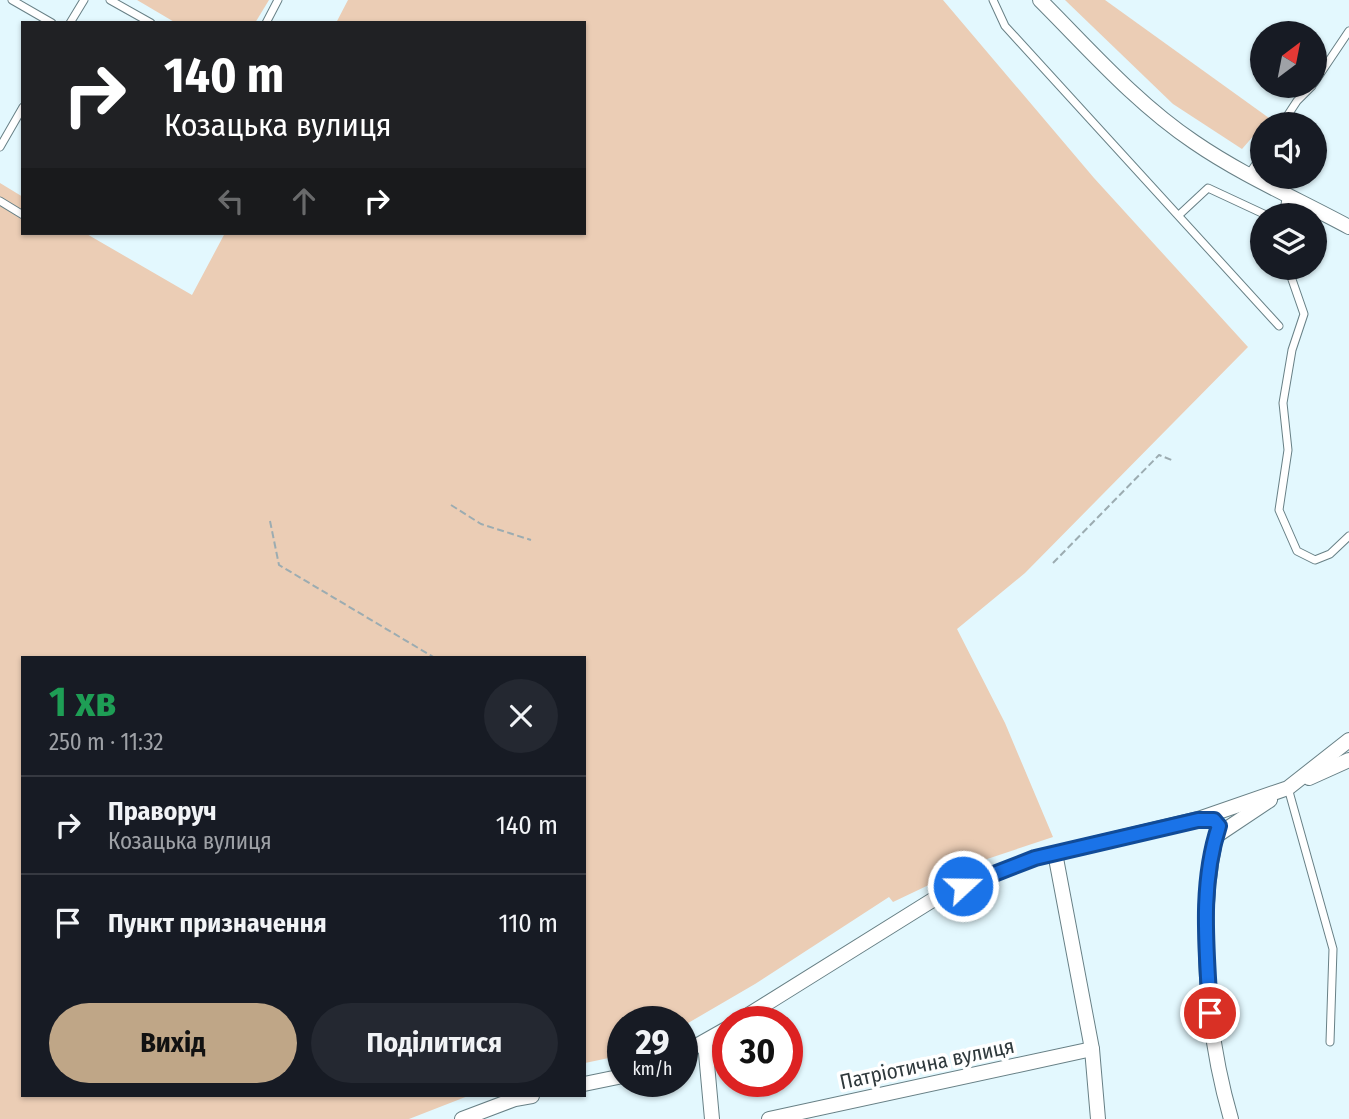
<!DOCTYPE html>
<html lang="uk">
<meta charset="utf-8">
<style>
:root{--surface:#171b24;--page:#242831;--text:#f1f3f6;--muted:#9ea1a6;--line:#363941;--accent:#bfa687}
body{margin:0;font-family:"Fira Sans Condensed",sans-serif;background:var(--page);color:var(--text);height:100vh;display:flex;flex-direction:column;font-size:26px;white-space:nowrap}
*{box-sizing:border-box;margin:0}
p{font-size:23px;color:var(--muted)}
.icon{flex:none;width:38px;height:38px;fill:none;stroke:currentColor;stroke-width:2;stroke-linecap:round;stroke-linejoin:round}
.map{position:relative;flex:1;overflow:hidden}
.sheet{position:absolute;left:21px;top:656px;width:565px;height:441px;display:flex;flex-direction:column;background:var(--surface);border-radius:0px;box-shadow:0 2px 5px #0004}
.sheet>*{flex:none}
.top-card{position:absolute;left:21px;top:21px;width:565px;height:214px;border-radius:0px;box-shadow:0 2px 5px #0004;background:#202124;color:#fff;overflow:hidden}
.needle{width:46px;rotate:32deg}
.buttons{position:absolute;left:1250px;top:21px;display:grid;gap:14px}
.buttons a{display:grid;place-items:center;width:77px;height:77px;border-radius:50%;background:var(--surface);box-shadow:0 2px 5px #0004;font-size:35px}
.speed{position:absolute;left:607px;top:1006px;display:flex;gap:14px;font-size:35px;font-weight:700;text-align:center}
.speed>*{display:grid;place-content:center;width:91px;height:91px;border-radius:50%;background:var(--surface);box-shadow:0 2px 5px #0004;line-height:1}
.speed small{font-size:18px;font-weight:400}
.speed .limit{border:10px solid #d22;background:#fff;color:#111}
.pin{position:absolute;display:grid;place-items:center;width:60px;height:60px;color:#fff;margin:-30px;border:4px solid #fff;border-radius:50%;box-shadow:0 2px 7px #0007}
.me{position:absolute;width:77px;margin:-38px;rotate:69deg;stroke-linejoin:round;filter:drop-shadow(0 0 5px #0008)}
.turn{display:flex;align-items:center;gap:24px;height:147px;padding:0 28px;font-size:32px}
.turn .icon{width:91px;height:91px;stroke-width:2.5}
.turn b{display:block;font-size:49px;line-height:60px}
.lanes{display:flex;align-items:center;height:66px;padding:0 28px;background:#0003;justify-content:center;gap:35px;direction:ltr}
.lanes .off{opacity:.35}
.round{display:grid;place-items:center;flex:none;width:74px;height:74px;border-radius:37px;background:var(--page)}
.summary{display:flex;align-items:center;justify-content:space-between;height:119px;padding:0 28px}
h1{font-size:42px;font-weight:700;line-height:52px;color:#1e9e55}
.button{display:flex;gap:14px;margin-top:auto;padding:14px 28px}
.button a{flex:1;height:80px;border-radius:42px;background:var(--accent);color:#111;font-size:28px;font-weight:700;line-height:80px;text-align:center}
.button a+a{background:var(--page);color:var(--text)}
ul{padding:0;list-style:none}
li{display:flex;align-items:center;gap:21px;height:98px;padding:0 28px;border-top:2px solid var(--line)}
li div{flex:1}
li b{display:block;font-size:26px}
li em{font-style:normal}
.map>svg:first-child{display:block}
.green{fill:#ebcdb5}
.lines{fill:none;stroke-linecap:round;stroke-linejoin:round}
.lane-casing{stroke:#688086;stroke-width:9}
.street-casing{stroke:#688086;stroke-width:16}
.path{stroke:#9cacb1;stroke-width:2;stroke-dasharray:7 3.5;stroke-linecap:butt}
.lane{stroke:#fff;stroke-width:7}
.street{stroke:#fff;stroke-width:14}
.route-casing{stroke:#114b97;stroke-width:18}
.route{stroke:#1a73e8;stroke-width:12}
.labels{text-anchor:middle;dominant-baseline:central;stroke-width:7;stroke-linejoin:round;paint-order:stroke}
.street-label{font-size:21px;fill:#2f393c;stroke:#fff}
</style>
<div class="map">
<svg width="1349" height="1119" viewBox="0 0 1349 1119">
<rect width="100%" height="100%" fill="#e3f8fe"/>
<!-- green -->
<g class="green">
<polygon points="137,0 269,0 255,23 176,23"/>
<polygon points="348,0 943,0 1094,178 1248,347 1025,573 957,629 1005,723 1053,837 975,863 893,902 889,897 755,984 683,1026 682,1022 623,1022 623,1055 585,1063 584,658 23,658 23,1096 468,1096 409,1119 0,1119 0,183 23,197 23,233 85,233 192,295 225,233 584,233 584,23 336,23"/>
<polygon points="1065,0 1105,0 1269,118 1242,149 1173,104"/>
</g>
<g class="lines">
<defs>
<g id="lane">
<polyline points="12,0 52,23"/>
<polyline points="110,0 151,23"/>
<polyline points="993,0 1005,26 1279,326"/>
<polyline points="70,23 84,0"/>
<polyline points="266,23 278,0"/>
<polyline points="1314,83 1349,31"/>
<polyline points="1282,124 1297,101 1312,86"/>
<polyline points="0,147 23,107"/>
<polyline points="1249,174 1262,155"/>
<polyline points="0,201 23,215"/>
<polyline points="1179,215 1208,188 1266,215"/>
<polyline points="1283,215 1287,194"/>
<polyline points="1288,268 1304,314 1292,350 1283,403 1288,450 1279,510 1297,551 1315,560 1330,554 1349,536"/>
<polyline points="1288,788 1333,949 1330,1042"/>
</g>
<g id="street">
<path d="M1040,0c49,49 96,103 154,142 48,33 103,57 155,85"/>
<polyline points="1309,778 1349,760"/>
<polyline points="1055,853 1092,1049 1098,1119"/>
<polyline points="737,1022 939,896 1035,858 1198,819 1288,788 1349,740"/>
<polyline points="705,1042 712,1119"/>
<polyline points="682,1054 728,1028"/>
<polyline points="584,1084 623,1076"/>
<polyline points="462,1119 515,1099 532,1096"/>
<polyline points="769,1119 1092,1049"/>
<path d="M1231,1119c-25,-86 -34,-196 -15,-283l54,-36"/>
</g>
</defs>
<!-- lane casing -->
<use href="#lane" class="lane-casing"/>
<!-- street casing -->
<use href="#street" class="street-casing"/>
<!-- path -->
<g class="path">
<polyline points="451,505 481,524 531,540"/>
<polyline points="270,521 279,565 435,658"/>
<polyline points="1053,563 1159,455 1174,461"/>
</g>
<!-- lane -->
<use href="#lane" class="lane"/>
<!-- street -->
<use href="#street" class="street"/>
</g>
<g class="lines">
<defs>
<path id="route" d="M963,886l72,-28 163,-38h16l5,6c-20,60 -12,125 -9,187"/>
</defs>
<!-- route casing -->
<use href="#route" class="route-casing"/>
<!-- route -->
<use href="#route" class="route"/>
</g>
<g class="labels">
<!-- street labels -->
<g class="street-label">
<text transform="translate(927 1064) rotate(-12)">Патріотична вулиця</text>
</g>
</g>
</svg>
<div class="buttons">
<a><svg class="needle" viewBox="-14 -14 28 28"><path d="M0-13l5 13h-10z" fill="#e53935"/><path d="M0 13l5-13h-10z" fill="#9ea1a6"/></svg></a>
<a><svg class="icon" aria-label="sound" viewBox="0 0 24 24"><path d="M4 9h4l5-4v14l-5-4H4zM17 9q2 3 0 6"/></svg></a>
<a><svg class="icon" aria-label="layers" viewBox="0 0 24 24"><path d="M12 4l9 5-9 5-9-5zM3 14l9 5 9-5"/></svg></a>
</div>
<div class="speed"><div>29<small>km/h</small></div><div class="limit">30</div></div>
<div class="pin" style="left:1210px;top:1013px;background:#d93025"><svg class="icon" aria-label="arrive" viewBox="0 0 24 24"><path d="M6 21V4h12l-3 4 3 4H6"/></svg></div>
<svg class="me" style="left:963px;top:886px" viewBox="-20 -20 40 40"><circle r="17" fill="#1a73e8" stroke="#fff" stroke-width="3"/><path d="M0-11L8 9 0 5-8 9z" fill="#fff"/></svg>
<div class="top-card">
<div class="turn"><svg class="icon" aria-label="right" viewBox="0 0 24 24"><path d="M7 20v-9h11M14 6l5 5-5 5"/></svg><div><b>140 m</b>Козацька вулиця</div></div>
<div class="lanes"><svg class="icon off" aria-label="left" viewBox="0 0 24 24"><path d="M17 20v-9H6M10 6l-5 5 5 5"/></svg><svg class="icon off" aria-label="ahead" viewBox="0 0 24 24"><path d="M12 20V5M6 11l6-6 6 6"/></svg><svg class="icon" aria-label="right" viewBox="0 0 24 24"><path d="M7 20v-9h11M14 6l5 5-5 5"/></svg></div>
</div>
<section class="sheet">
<div class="summary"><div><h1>1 хв</h1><p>250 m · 11:32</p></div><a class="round"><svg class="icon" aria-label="close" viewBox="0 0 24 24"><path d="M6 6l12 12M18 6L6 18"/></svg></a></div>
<ul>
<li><svg class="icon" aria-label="right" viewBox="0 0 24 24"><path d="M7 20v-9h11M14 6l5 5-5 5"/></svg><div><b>Праворуч</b><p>Козацька вулиця</p></div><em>140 m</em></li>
<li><svg class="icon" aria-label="arrive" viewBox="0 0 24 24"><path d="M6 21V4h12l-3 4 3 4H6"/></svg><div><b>Пункт призначення</b></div><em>110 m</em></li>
</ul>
<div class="button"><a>Вихід</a><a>Поділитися</a></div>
</section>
</div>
